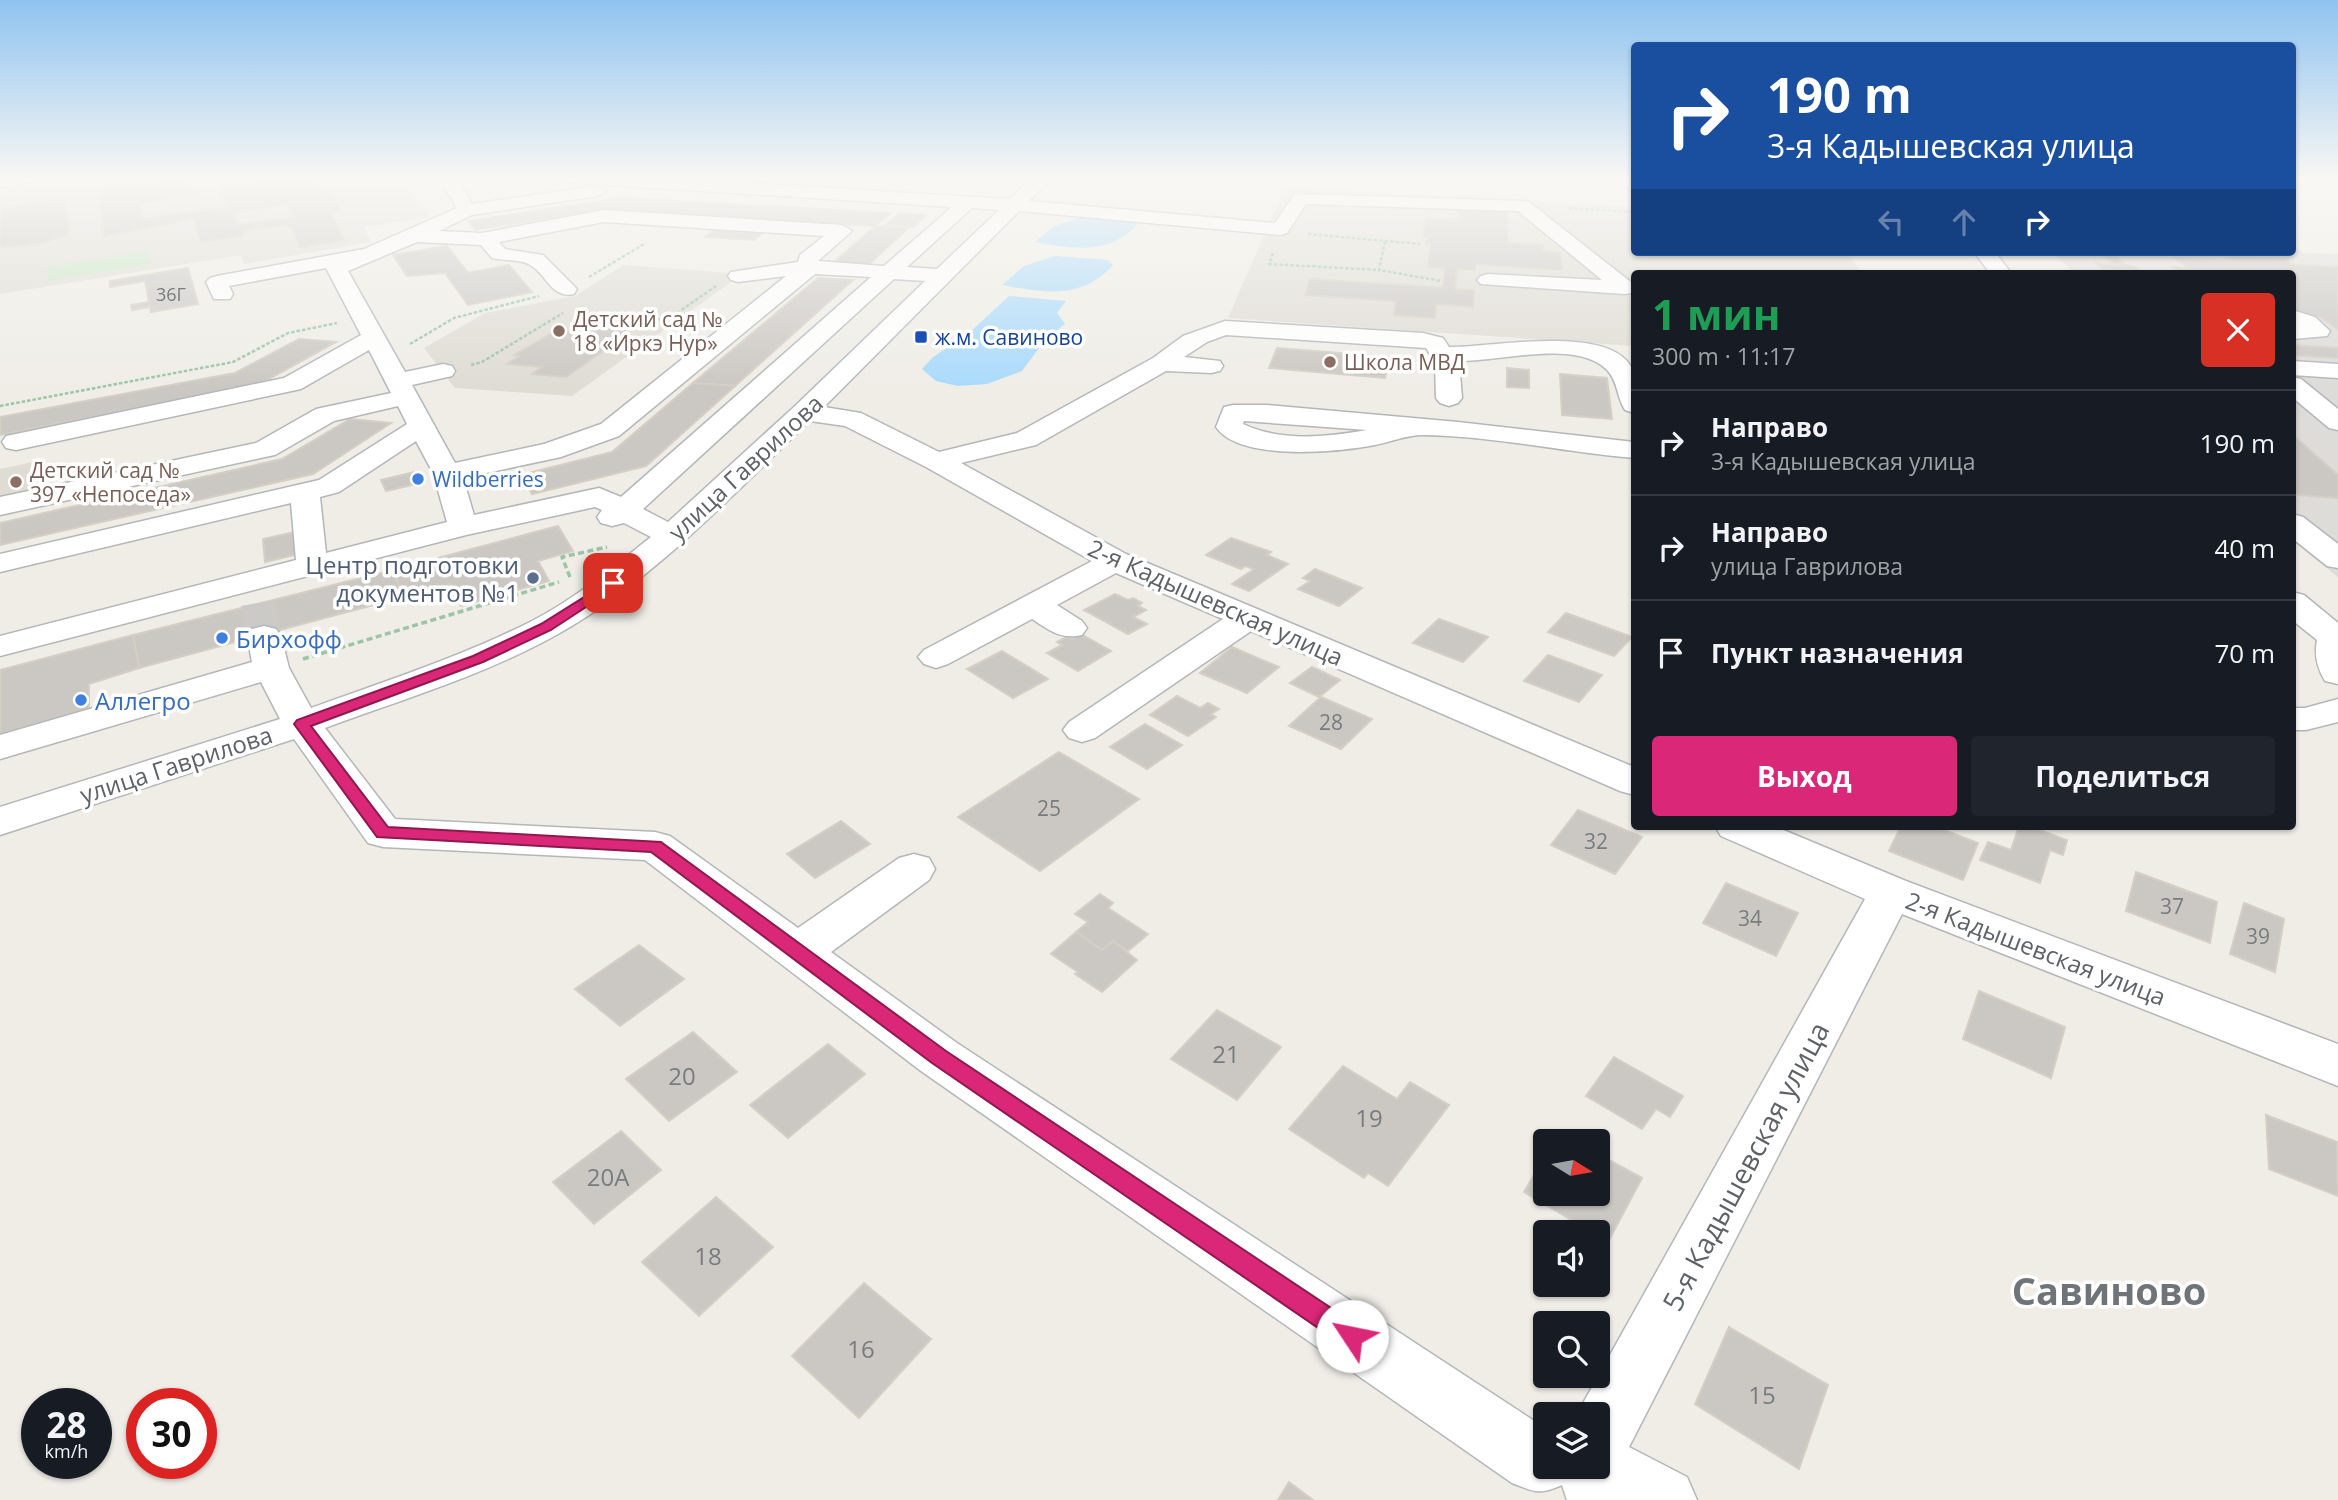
<!DOCTYPE html>
<html lang="ru">
<meta charset="utf-8">
<style>
:root{--surface:#171b24;--page:#20242c;--text:#f1f3f6;--muted:#9ea1a6;--line:#363941;--accent:#db2777}
body{margin:0;font-family:"Open Sans",sans-serif;background:var(--page);color:var(--text);height:100vh;display:flex;flex-direction:column;font-size:26px;white-space:nowrap}
*{box-sizing:border-box;margin:0}
p{font-size:23px;color:var(--muted)}
.icon{flex:none;width:38px;height:38px;fill:none;stroke:currentColor;stroke-width:2;stroke-linecap:round;stroke-linejoin:round}
.map{position:relative;flex:1;overflow:hidden}
.sheet{position:absolute;left:1631px;top:270px;width:665px;height:560px;display:flex;flex-direction:column;background:var(--surface);border-radius:7px;box-shadow:0 2px 5px #0004}
.sheet>*{flex:none}
.hud{position:absolute;left:1631px;top:42px;width:665px;height:214px;border-radius:7px;box-shadow:0 2px 5px #0004;background:#1a4fa0;color:#fff;overflow:hidden}
.needle{width:46px;rotate:101deg}
.tools{position:absolute;left:1533px;top:1129px;display:grid;gap:14px}
.tools a{display:grid;place-items:center;width:77px;height:77px;border-radius:7px;background:var(--surface);box-shadow:0 2px 5px #0004;font-size:35px}
.speed{position:absolute;left:21px;top:1388px;display:flex;gap:14px;font-size:35px;font-weight:700;text-align:center}
.speed>*{display:grid;place-content:center;width:91px;height:91px;border-radius:50%;background:var(--surface);box-shadow:0 2px 5px #0004;line-height:1}
.speed small{font-size:18px;font-weight:400}
.speed .limit{border:10px solid #d22;background:#fff;color:#111}
.pin{position:absolute;display:grid;place-items:center;width:60px;height:60px;color:#fff;margin:-30px;border-radius:14px;box-shadow:0 4px 10px #0006}
.me{position:absolute;width:77px;margin:-38px;rotate:304deg;stroke-linejoin:round;filter:drop-shadow(0 0 5px #0008)}
.turn{display:flex;align-items:center;gap:24px;height:147px;padding:0 21px;font-size:32px}
.turn .icon{width:91px;height:91px;stroke-width:2.5}
.turn b{display:block;font-size:49px;line-height:60px}
.lanes{display:flex;align-items:center;height:66px;padding:0 21px;background:#0003;justify-content:center;gap:35px;direction:ltr}
.lanes .off{opacity:.35}
.round{display:grid;place-items:center;flex:none;width:74px;height:74px;border-radius:7px;background:var(--page)}
.head{display:flex;align-items:center;justify-content:space-between;height:119px;padding:0 21px}
h1{font-size:42px;font-weight:700;line-height:52px;color:#1e9e55}
.primary-button{display:flex;gap:14px;margin-top:auto;padding:14px 21px}
.primary-button a{flex:1;height:80px;border-radius:7px;background:var(--accent);color:#fff;font-size:28px;font-weight:700;line-height:80px;text-align:center}
.primary-button a+a{background:var(--page);color:var(--text)}
ul{padding:0;list-style:none}
li{display:flex;align-items:center;gap:21px;height:105px;padding:0 21px;border-top:2px solid var(--line)}
li div{flex:1}
li b{display:block;font-size:26px}
li em{font-style:normal}
.map>svg:first-child{display:block}
.industrial{fill:#dedcd8}
.education{fill:#dfdcd4}
.green{fill:#c5e5c4}
.water{fill:#aadafb}
.building{fill:#cbc8c4;stroke:#d4cfc5;stroke-width:2;fill-rule:evenodd}
.lines{fill:none;stroke-linecap:round;stroke-linejoin:round}
.minor-tunnel{stroke:#cbcac6;stroke-width:34;stroke-dasharray:34 17;stroke-linecap:butt}
.minor-casing{stroke:#b3b7ba;stroke-width:3}
.path-far1{stroke:#9cc4a7;stroke-width:2.5;stroke-dasharray:3.5 2;stroke-linecap:butt}
.path{stroke:#9cc4a7;stroke-width:3.5;stroke-dasharray:6 3.5;stroke-linecap:butt}
.minor{fill:#fff;fill-rule:evenodd}
.route{fill:#db2777;stroke:#8e194d;stroke-width:2}
.education-dot{fill:#8d6e63;stroke:#fff;stroke-width:2.5}
.transit-dot{fill:#1a4fb4;stroke:#fff;stroke-width:2.5}
.shop-dot{fill:#3f7fe0;stroke:#fff;stroke-width:2.5}
.service-dot{fill:#5c6f8a;stroke:#fff;stroke-width:2.5}
.labels{text-anchor:middle;dominant-baseline:central;stroke-width:7;stroke-linejoin:round;paint-order:stroke}
.far-number-label{font-size:18px;fill:#797c7e}
.far-education-label{font-size:21px;fill:#785e54;stroke:#fff;text-anchor:start}
.far-transit-label{font-size:21px;fill:#164399;stroke:#fff;text-anchor:start}
.far-shop-label{font-size:21px;fill:#366cbe;stroke:#fff;text-anchor:start}
.number-label{font-size:21px;fill:#797c7e}
.street-label{font-size:24px;fill:#5e6266;stroke:#fff}
.service-label{font-size:24px;fill:#4e5e75;stroke:#fff;text-anchor:end}
.shop-label{font-size:24px;fill:#366cbe;stroke:#fff;text-anchor:start}
.near-number-label{font-size:24px;fill:#797c7e}
.near-street-label{font-size:28px;fill:#5e6266;stroke:#fff}
.near-district-label{font-size:38px;font-weight:bold;fill:#6f7478;stroke:#fff}
</style>
<div class="map">
<svg width="2338" height="1500" viewBox="0 0 2338 1500">
<rect width="100%" height="100%" fill="#efede6"/>
<!-- industrial -->
<polygon class="industrial" points="2293,245 2304,253 2338,254 2338,577 2293,541 2292,273 2074,273 2052,252 2292,252"/>
<!-- education -->
<g class="education">
<polygon points="73,177 333,177 338,184 397,177 431,217 364,227 371,242 244,264 241,255 0,294 0,189"/>
<polygon points="1285,187 1634,207 1634,252 1847,252 1862,273 1634,273 1634,346 1228,318"/>
<polygon points="624,265 742,274 572,396 455,388 424,348 485,313 575,296"/>
<polygon points="33,462 31,494 0,501 0,469"/>
</g>
<!-- green -->
<polygon class="green" points="148,251 150,264 48,281 47,267"/>
<!-- water -->
<g class="water">
<path d="M1082,217l50,4 5,4c-27,30 -65,24 -102,17l19,-16z"/>
<path d="M1055,256l53,4 5,5c-31,35 -69,28 -111,20l22,-19z"/>
<polygon points="1009,296 1066,301 1057,313 1065,324 1045,340 1022,371 987,384 958,386 936,381 922,369 933,357 968,334"/>
</g>
<!-- building -->
<g class="building">
<path d="M291,177h21l9,17 10,-1 10,18 -11,1 14,28 -44,7 -10,-23 -48,7 1,5 -42,6 -7,-23 -90,17 -4,-46 88,-12 5,18 -53,7 3,16 84,-12 -7,-20zM288,204l6,13 -57,8 -4,-13z"/>
<polygon points="1544,177 1605,177 1606,182 1544,178"/>
<polygon points="621,198 891,213 875,226 599,210"/>
<polygon points="621,198 599,210 475,230 469,221"/>
<polygon points="55,200 64,202 69,231 66,235 39,244 0,247 2,209"/>
<polygon points="1481,205 1492,206 1492,211 1508,211 1507,243 1543,245 1543,251 1560,253 1562,270 1475,264 1475,270 1457,269 1455,289 1474,290 1473,307 1436,304 1435,318 1394,315 1396,301 1305,295 1310,279 1443,288 1445,268 1428,267 1431,244 1426,244 1427,239 1431,237 1423,237 1426,218 1457,220 1458,209 1481,210"/>
<polygon points="899,213 926,215 914,227 886,225"/>
<polygon points="875,226 908,228 864,269 829,267"/>
<polygon points="715,230 763,233 754,240 705,237"/>
<polygon points="447,246 468,273 509,265 532,292 468,305 445,273 407,276 393,255"/>
<polygon points="2099,252 2112,253 2126,265 2113,264"/>
<polygon points="2231,257 2285,259 2293,265 2338,267 2338,329 2320,317 2292,314 2292,273 2179,273 2173,267 2188,268 2175,258 2230,261 2226,258"/>
<polygon points="2096,263 2134,266 2142,272 2103,269"/>
<polygon points="188,268 198,304 151,312 150,307 132,310 131,305 149,302 145,281 110,287 110,281"/>
<polygon points="818,278 853,280 735,386 693,383"/>
<polygon points="602,322 632,327 601,349 605,350 566,377 532,374 542,367 507,364 519,356 514,355 556,331 585,333"/>
<polygon points="299,339 336,342 258,385 0,435 0,417 235,373"/>
<polygon points="2292,345 2338,348 2338,358 2292,355"/>
<polygon points="1277,348 1389,357 1385,378 1269,368"/>
<polygon points="1507,368 1529,370 1529,388 1507,387"/>
<polygon points="1560,374 1607,378 1612,419 1562,415"/>
<polygon points="693,383 735,386 646,466 532,494 521,475 612,452"/>
<polygon points="350,419 391,423 313,474 0,545 0,523 282,459"/>
<polygon points="2292,434 2338,475 2338,498 2298,495 2292,489"/>
<polygon points="415,472 420,483 386,491 381,480"/>
<polygon points="558,526 573,551 538,561 549,581 461,606 451,584 403,597 393,570"/>
<polygon points="295,532 299,554 265,562 263,539"/>
<polygon points="1231,538 1271,552 1267,555 1288,564 1249,591 1232,584 1254,569 1245,566 1241,569 1206,555"/>
<polygon points="1315,569 1362,588 1339,606 1298,589 1310,581 1303,578"/>
<polygon points="393,570 403,597 139,668 133,635"/>
<polygon points="1115,594 1128,600 1133,598 1142,603 1138,606 1146,610 1133,617 1147,624 1128,634 1084,610"/>
<polygon points="1566,613 1632,637 1614,656 1548,632"/>
<polygon points="1439,619 1488,637 1463,662 1413,643"/>
<polygon points="1081,634 1111,651 1078,671 1047,653 1062,645 1057,642 1068,636 1072,639"/>
<polygon points="133,635 139,668 89,684 89,713 0,738 0,670"/>
<polygon points="1232,647 1279,667 1247,693 1200,673"/>
<polygon points="1002,651 1048,679 1013,698 967,669"/>
<polygon points="1548,655 1602,675 1579,702 1524,681"/>
<polygon points="1312,667 1340,680 1319,697 1290,683"/>
<polygon points="1177,696 1200,708 1208,703 1219,709 1211,714 1216,717 1188,736 1150,715"/>
<polygon points="1321,697 1372,719 1341,749 1289,726"/>
<polygon points="1145,724 1182,745 1147,769 1110,747"/>
<polygon points="1059,752 1139,799 1040,871 958,817"/>
<polygon points="1578,810 1642,837 1615,874 1551,845"/>
<polygon points="841,821 870,844 815,878 787,854"/>
<polygon points="1901,826 1934,826 1978,843 1963,880 1889,851"/>
<polygon points="2019,826 2029,826 2067,840 2063,855 2050,850 2040,883 1980,860 1988,842 2011,850"/>
<polygon points="2136,872 2217,902 2210,943 2126,911"/>
<polygon points="1726,883 1798,913 1776,956 1703,923"/>
<polygon points="1100,894 1113,903 1108,908 1148,934 1128,951 1113,941 1102,950 1076,932 1088,922 1075,914"/>
<polygon points="2244,903 2284,919 2275,972 2230,954"/>
<polygon points="1076,932 1102,950 1113,941 1137,960 1102,992 1075,974 1078,972 1051,954"/>
<polygon points="639,945 684,979 620,1026 575,989"/>
<polygon points="1979,991 2065,1027 2051,1078 1963,1039"/>
<polygon points="1217,1010 1281,1047 1237,1100 1171,1059"/>
<polygon points="693,1032 737,1072 669,1121 626,1079"/>
<polygon points="828,1044 865,1074 788,1138 750,1105"/>
<polygon points="1614,1057 1683,1096 1670,1117 1656,1109 1642,1129 1586,1096"/>
<polygon points="1343,1066 1397,1099 1410,1082 1449,1105 1388,1186 1368,1173 1364,1178 1289,1129"/>
<polygon points="2266,1115 2337,1142 2338,1196 2269,1169"/>
<polygon points="621,1131 661,1170 594,1224 553,1182"/>
<polygon points="1598,1154 1642,1178 1608,1242 1598,1236 1598,1232 1592,1232 1524,1192 1545,1156 1545,1194 1598,1194"/>
<polygon points="716,1197 773,1247 699,1316 642,1262"/>
<polygon points="864,1283 931,1339 859,1418 792,1356"/>
<polygon points="1729,1327 1828,1385 1799,1469 1695,1404"/>
<polygon points="1289,1482 1313,1500 1278,1500"/>
</g>
<g class="lines">
<!-- minor-tunnel -->
<polyline class="minor-tunnel" points="258,603 264,636"/>
<defs>
<g id="minor">
<polygon points="0,177 40,177 37,181 0,187"/>
<path d="M439,177h18l15,27 125,-18 9,5 -9,5 -125,19 -33,16 43,2 122,-23 238,15 10,6 -34,30 66,5 68,-59 -389,-25 -9,-5h93l363,22 23,-22h19l-23,24 246,22 19,-28 6,-1 223,7 6,1 103,81 2,5 -2,5 -8,1 -143,-10 -4,-4 4,-4 7,-2 114,6 -84,-69 -212,-7 -19,29 -7,2 -261,-24 -195,196 37,6 78,39 78,-19 136,-75 30,-22 42,-15 198,12 20,5 6,9c40,1 171,-26 185,27 3,11 0,27 0,39l-9,-3c-8,-12 -7,-28 -17,-39 -30,-33 -110,-9 -149,-10l3,37 -4,5 -9,3 -9,-3 -4,-5 -1,-36 -9,-14 -200,-13 -19,7 -23,15 36,4 3,5 -3,5 -9,2 -45,-2 -130,74 -75,18 165,91 508,213v28l-14,-4 -369,-160 -156,107 -13,4 -13,-4 -6,-8 6,-8 154,-103 -107,-46 -59,32 25,16 5,7 -5,7c-21,5 -33,-5 -50,-16l-84,45 -12,4 -12,-4 -6,-7 6,-7 168,-89 -166,-94 -81,-41 -35,-5c-79,75 -156,159 -252,213 -73,41 -155,65 -233,94l70,91 260,13 15,4 128,92 101,-70 15,-4 15,4 6,11 -6,11 -98,72 126,91 588,385v38h53v-52h-21l288,-515 -144,-63 -6,-10h59l132,55 432,163v42l-436,-172 -273,533 58,30 10,23h-130l-5,-15c-23,10 -27,7 -50,-2l-591,-412 -276,-211 -262,-13 -15,-4 -74,-104 -294,96v-28l280,-88 -19,-37 -261,77v-24l252,-73 -5,-26 5,-7 12,-3 12,3 5,7 8,32 22,40c74,-27 150,-51 221,-87 43,-22 81,-54 119,-84l-27,-14 -12,3 -11,-3 -4,-6 5,-7 -7,-3 -129,28 -466,121v-20l296,-76 -5,-57 -291,69v-18l319,-74 88,-56 -9,-18 -64,15 -59,34 -10,2 -265,58v-18l256,-54 60,-34 75,-16 -22,-43 -68,39 -285,61 -10,-2 -4,-6 4,-6 10,-2 268,-56 77,-43 -35,-67 -97,18 4,8 -3,5h-16l-8,-17 4,-4 7,-2 147,-27 93,-41zM972,208l27,2 -62,59 -30,-2zM604,222l220,14 -24,19 -2,7 -67,10 -3,4 3,4 7,2 48,-6 -185,148 -57,20 -89,19 -43,-78 40,-9 3,-5 -3,-5 -9,-2 -38,8 -57,-101 69,-29 64,3 11,13c11,3 29,1 38,7 17,9 21,34 44,29l3,-5 -34,-34 -38,-6 -6,-7zM815,274l56,3 -250,220 -22,-9 -125,27 -11,-37 98,-21 58,-21zM894,279l31,2 -130,125 -127,116 -25,-13zM416,441l17,32 14,49 -121,31 -6,-56 19,-5z"/>
<polygon points="1520,177 1538,177 1538,178 1529,183 1523,182"/>
<polygon points="1974,252 1995,252 2011,273 1990,273"/>
<polygon points="2292,310 2315,317 2330,331 2327,336 2292,339"/>
<polygon points="2292,361 2338,364 2338,378 2292,375"/>
<polygon points="2292,377 2301,379 2338,409 2338,430 2329,428 2292,397"/>
<path d="M1233,405h34l191,17 176,20v16c-70,-6 -141,-22 -212,-23 -15,0 -32,7 -47,10 -37,7 -135,17 -159,-18l8,-20zM1244,421l123,9c-40,7 -86,12 -124,-6z"/>
<polygon points="2292,514 2303,517 2338,544 2338,568 2327,566 2292,538"/>
<path d="M2292,592l12,3 34,28v61l-13,-3c-8,-13 -11,-26 -8,-41l-25,-20z"/>
<polygon points="2338,699 2338,722 2306,730 2292,730 2292,708 2305,708"/>
</g>
</defs>
<!-- minor casing -->
<use href="#minor" class="minor-casing"/>
<!-- path-far1 -->
<g class="path-far1">
<polyline points="336,181 368,177"/>
<polyline points="1569,208 1634,212"/>
<polyline points="1308,234 1420,244"/>
<polyline points="1385,241 1379,270 1441,281"/>
<polyline points="1273,253 1269,264 1379,270"/>
<polyline points="589,277 644,244"/>
<polyline points="575,314 667,320 716,286"/>
<polyline points="410,344 454,318 539,296"/>
<polyline points="471,365 482,362 563,313"/>
<polyline points="0,406 233,362 288,333 337,323"/>
</g>
<!-- path -->
<g class="path">
<polyline points="570,577 562,557 607,547"/>
<polyline points="303,659 559,582"/>
</g>
<!-- minor -->
<use href="#minor" class="minor"/>
</g>
<!-- sky -->
<linearGradient id="sky" x2="0" y2="1"><stop stop-color="#8fc3f0"/><stop offset="0.46" stop-color="#f8f7f4"/><stop offset="1" stop-color="#f8f7f4" stop-opacity="0"/></linearGradient>
<rect width="2338" height="387" fill="url(#sky)"/>
<!-- route -->
<polygon class="route" points="613,579 620,583 618,586 551,630 483,662 311,726 388,827 661,842 946,1051 1361,1328 1364,1336 1361,1345 1352,1349 1343,1345 932,1063 651,852 377,837 294,724 297,720 473,656 541,624"/>
<!-- markers -->
<g class="education-dot">
<circle cx="559" cy="331" r="7"/>
<circle cx="1330" cy="362" r="7"/>
<circle cx="16" cy="482" r="7"/>
</g>
<rect class="transit-dot" x="914" y="330" width="14" height="14" rx="3.5"/>
<g class="shop-dot">
<circle cx="418" cy="479" r="7"/>
<circle cx="222" cy="638" r="7"/>
<circle cx="81" cy="700" r="7"/>
</g>
<circle class="service-dot" cx="533" cy="578" r="7"/>
<g class="labels">
<!-- far-number labels -->
<g class="far-number-label">
<text x="171" y="294">36Г</text>
</g>
<!-- far-education labels -->
<g class="far-education-label">
<text x="573" y="319">Детский сад №<tspan x="573" dy="24">18 «Иркэ Нур»</tspan></text>
<text x="1344" y="362">Школа МВД</text>
<text x="30" y="470">Детский сад №<tspan x="30" dy="24">397 «Непоседа»</tspan></text>
</g>
<!-- far-transit labels -->
<g class="far-transit-label">
<text x="935" y="337">ж.м. Савиново</text>
</g>
<!-- far-shop labels -->
<g class="far-shop-label">
<text x="432" y="479">Wildberries</text>
</g>
<!-- number labels -->
<g class="number-label">
<text x="1331" y="722">28</text>
<text x="1049" y="808">25</text>
<text x="1596" y="841">32</text>
<text x="2172" y="906">37</text>
<text x="1750" y="918">34</text>
<text x="2258" y="936">39</text>
</g>
<!-- street labels -->
<g class="street-label">
<text transform="translate(745 467) rotate(-43)">улица Гаврилова</text>
<text transform="translate(1216 602) rotate(24)">2-я Кадышевская улица</text>
<text transform="translate(176 764) rotate(-18)">улица Гаврилова</text>
<text transform="translate(2036 948) rotate(21)">2-я Кадышевская улица</text>
</g>
<!-- service labels -->
<g class="service-label">
<text x="519" y="564">Центр подготовки<tspan x="519" dy="28">документов №1</tspan></text>
</g>
<!-- shop labels -->
<g class="shop-label">
<text x="236" y="638">Бирхофф</text>
<text x="95" y="700">Аллегро</text>
</g>
<!-- near-number labels -->
<g class="near-number-label">
<text x="1226" y="1053">21</text>
<text x="682" y="1075">20</text>
<text x="1369" y="1117">19</text>
<text x="608" y="1176">20А</text>
<text x="708" y="1255">18</text>
<text x="861" y="1348">16</text>
<text x="1762" y="1394">15</text>
</g>
<!-- near-street labels -->
<g class="near-street-label">
<text transform="translate(1745 1166) rotate(-62)">5-я Кадышевская улица</text>
</g>
<!-- near-district labels -->
<g class="near-district-label">
<text x="2109" y="1290">Савиново</text>
</g>
</g>
</svg>
<div class="tools">
<a><svg class="needle" viewBox="-14 -14 28 28"><path d="M0-13l5 13h-10z" fill="#e53935"/><path d="M0 13l5-13h-10z" fill="#9ea1a6"/></svg></a>
<a><svg class="icon" aria-label="sound" viewBox="0 0 24 24"><path d="M4 9h4l5-4v14l-5-4H4zM17 9q2 3 0 6"/></svg></a>
<a><svg class="icon" aria-label="search" viewBox="0 0 24 24"><circle cx="10" cy="10" r="6"/><path d="M15 15l6 6"/></svg></a>
<a><svg class="icon" aria-label="layers" viewBox="0 0 24 24"><path d="M12 4l9 5-9 5-9-5zM3 14l9 5 9-5"/></svg></a>
</div>
<div class="speed"><div>28<small>km/h</small></div><div class="limit">30</div></div>
<div class="pin" style="left:613px;top:583px;background:#d93025"><svg class="icon" aria-label="arrive" viewBox="0 0 24 24"><path d="M6 21V4h12l-3 4 3 4H6"/></svg></div>
<svg class="me" style="left:1352px;top:1336px" viewBox="-20 -20 40 40"><circle r="19" fill="#fff"/><path d="M0-13L10 11 0 6-10 11z" fill="#db2777"/></svg>
<div class="hud">
<div class="turn"><svg class="icon" aria-label="right" viewBox="0 0 24 24"><path d="M7 20v-9h11M14 6l5 5-5 5"/></svg><div><b>190 m</b>3-я Кадышевская улица</div></div>
<div class="lanes"><svg class="icon off" aria-label="left" viewBox="0 0 24 24"><path d="M17 20v-9H6M10 6l-5 5 5 5"/></svg><svg class="icon off" aria-label="ahead" viewBox="0 0 24 24"><path d="M12 20V5M6 11l6-6 6 6"/></svg><svg class="icon" aria-label="right" viewBox="0 0 24 24"><path d="M7 20v-9h11M14 6l5 5-5 5"/></svg></div>
</div>
<section class="sheet">
<div class="head"><div><h1>1 мин</h1><p>300 m · 11:17</p></div><a class="round" style="background:#d93025;color:#fff"><svg class="icon" aria-label="close" viewBox="0 0 24 24"><path d="M6 6l12 12M18 6L6 18"/></svg></a></div>
<ul>
<li><svg class="icon" aria-label="right" viewBox="0 0 24 24"><path d="M7 20v-9h11M14 6l5 5-5 5"/></svg><div><b>Направо</b><p>3-я Кадышевская улица</p></div><em>190 m</em></li>
<li><svg class="icon" aria-label="right" viewBox="0 0 24 24"><path d="M7 20v-9h11M14 6l5 5-5 5"/></svg><div><b>Направо</b><p>улица Гаврилова</p></div><em>40 m</em></li>
<li><svg class="icon" aria-label="arrive" viewBox="0 0 24 24"><path d="M6 21V4h12l-3 4 3 4H6"/></svg><div><b>Пункт назначения</b></div><em>70 m</em></li>
</ul>
<div class="primary-button"><a>Выход</a><a>Поделиться</a></div>
</section>
</div>
